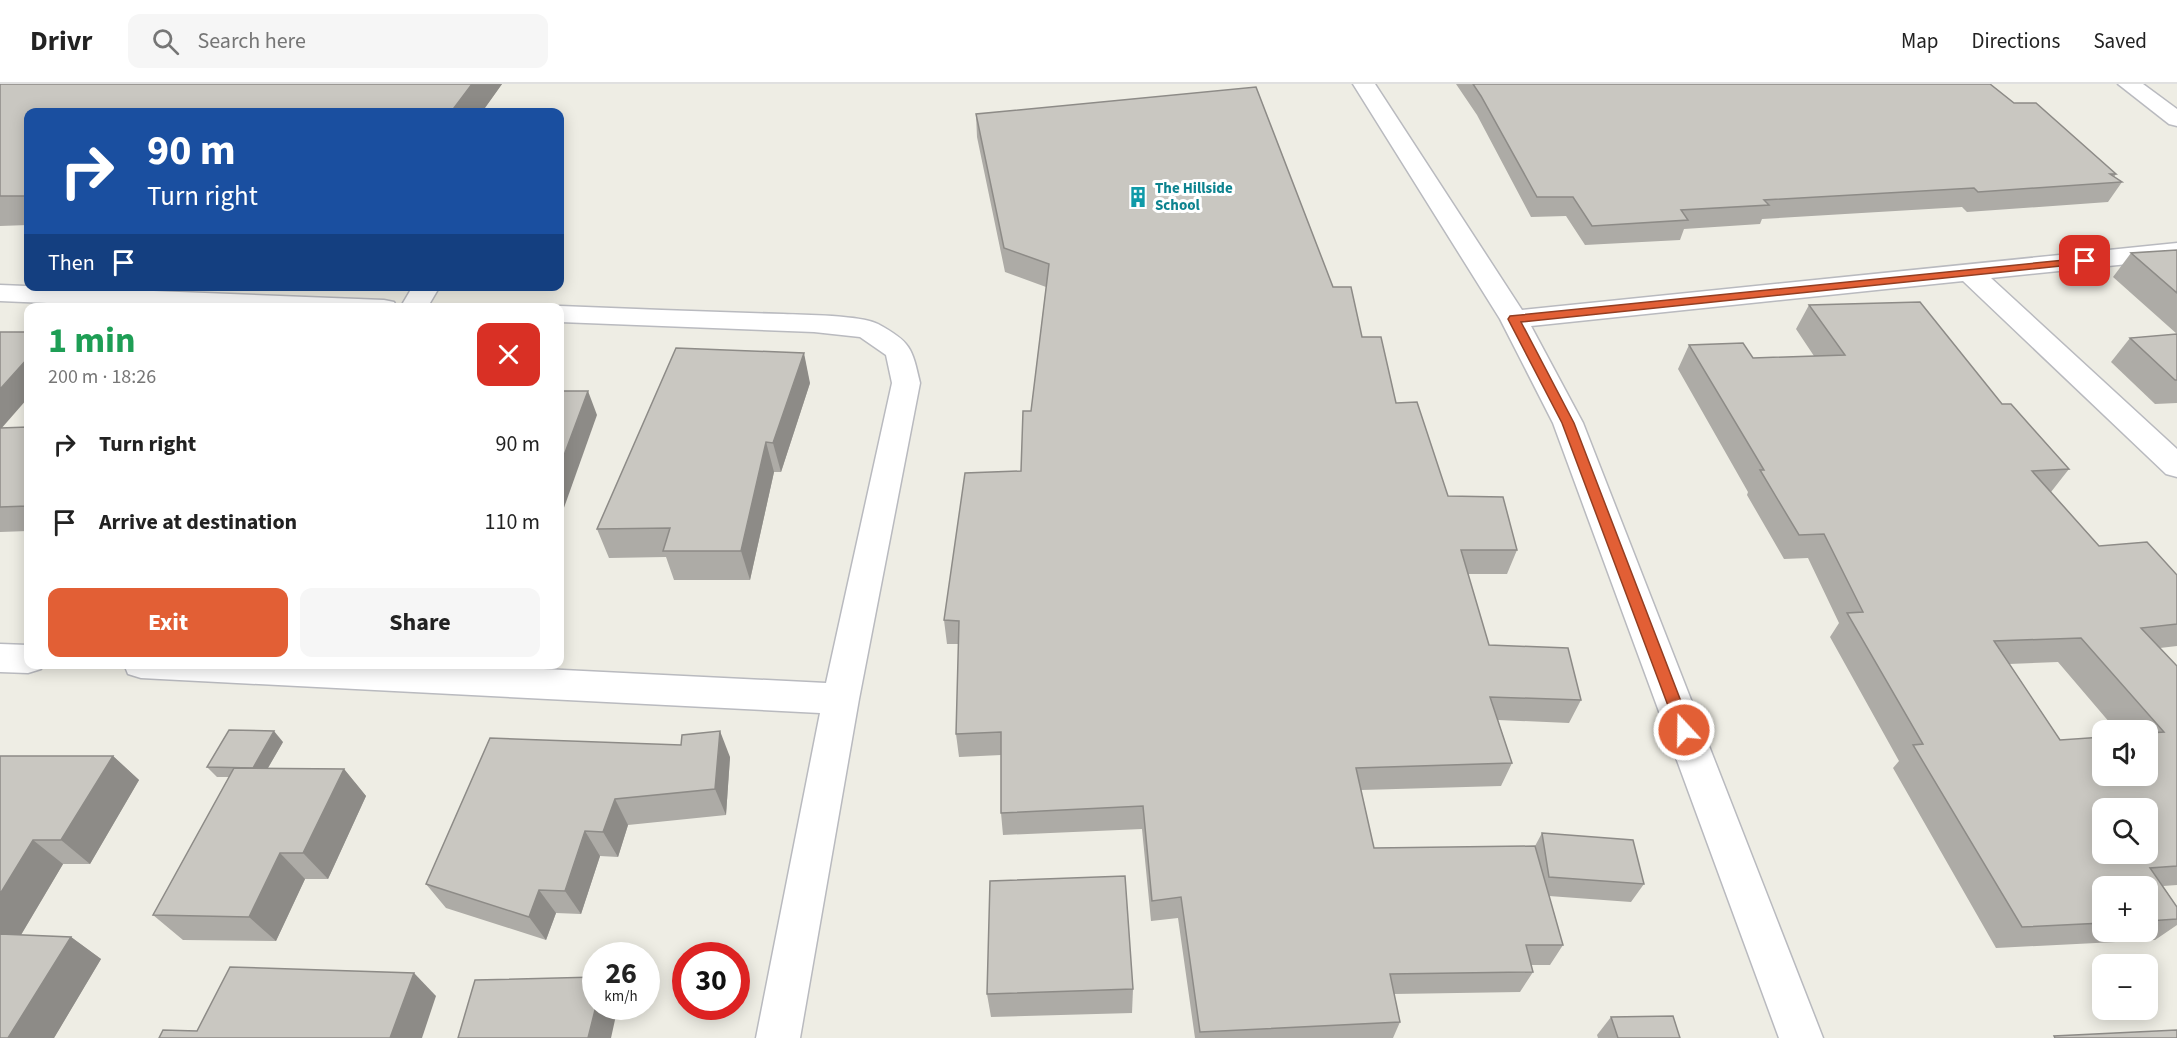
<!DOCTYPE html>
<meta charset="utf-8">
<style>
:root{--surface:#fff;--page:#f6f6f6;--text:#222;--muted:#767676;--line:#e0e0e0;--accent:#e25f35}
body{margin:0;font-family:"Source Sans 3",sans-serif;background:var(--page);color:var(--text);height:100vh;display:flex;flex-direction:column;font-size:22px;white-space:nowrap}
*{box-sizing:border-box;margin:0}
p{font-size:20px;color:var(--muted)}
.icon{flex:none;width:33px;height:33px;fill:none;stroke:currentColor;stroke-width:2;stroke-linecap:round;stroke-linejoin:round}
.map{position:relative;flex:1;overflow:hidden}
.panel{position:absolute;left:24px;top:219px;width:540px;height:366px;display:flex;flex-direction:column;background:var(--surface);border-radius:12px;box-shadow:0 3px 15px #0003}
.panel>*{flex:none}
.banner{position:absolute;left:24px;top:24px;width:540px;height:183px;border-radius:12px;box-shadow:0 3px 15px #0003;background:#1a4fa0;color:#fff;overflow:hidden}
.fabs{position:absolute;left:2092px;top:636px;display:grid;gap:12px}
.fabs a{display:grid;place-items:center;width:66px;height:66px;border-radius:12px;background:var(--surface);box-shadow:0 3px 15px #0003;font-size:30px}
.speed{position:absolute;left:582px;top:858px;display:flex;gap:12px;font-size:30px;font-weight:700;text-align:center}
.speed>*{display:grid;place-content:center;width:78px;height:78px;border-radius:50%;background:var(--surface);box-shadow:0 3px 15px #0003;line-height:1}
.speed small{font-size:15px;font-weight:400}
.speed .limit{border:9px solid #d22;background:#fff;color:#111}
.pin{position:absolute;display:grid;place-items:center;width:51px;height:51px;color:#fff;margin:-26px;border-radius:12px;box-shadow:0 3px 9px #0006}
.me{position:absolute;width:66px;margin:-33px;rotate:339deg;stroke-linejoin:round;filter:drop-shadow(0 0 4px #0008)}
.turn{display:flex;align-items:center;gap:21px;height:126px;padding:0 24px;font-size:27px}
.turn .icon{width:78px;height:78px;stroke-width:2.5}
.turn b{display:block;font-size:42px;line-height:51px}
.then{display:flex;align-items:center;height:57px;padding:0 24px;background:#0003;gap:12px;font-size:22px}
.round{display:grid;place-items:center;flex:none;width:63px;height:63px;border-radius:12px;background:var(--page)}
.summary{display:flex;align-items:center;justify-content:space-between;height:102px;padding:0 24px}
h1{font-size:36px;font-weight:700;line-height:45px;color:#1e9e55}
.action{display:flex;gap:12px;margin-top:auto;padding:12px 24px}
.action a{flex:1;height:69px;border-radius:12px;background:var(--accent);color:#fff;font-size:24px;font-weight:700;line-height:69px;text-align:center}
.action a+a{background:var(--page);color:var(--text)}
ul{padding:0;list-style:none}
li{display:flex;align-items:center;gap:18px;height:78px;padding:0 24px}
li div{flex:1}
li b{display:block;font-size:22px}
li em{font-style:normal}
header{display:flex;align-items:center;gap:36px;box-sizing:border-box;height:84px;padding:0 30px;background:var(--surface);border-bottom:2px solid var(--line)}
header strong{font-size:28px}
nav{display:flex;gap:33px;margin-inline-start:auto;font-size:21px}
.search{width:420px;height:54px;background:var(--page);display:flex;align-items:center;gap:15px;box-sizing:border-box;padding:0 21px;border-radius:12px;color:var(--muted);font-size:22px}
.map>svg:first-child{display:block}
.lines{fill:none;stroke-linecap:round;stroke-linejoin:round}
.minor-casing{stroke:#b9babf;stroke-width:3}
.minor{fill:#fff;fill-rule:evenodd}
.wall{fill:#adaba6;fill-rule:evenodd}
.shaded-wall{fill:#8d8b87}
.building{fill:#c9c7c1;stroke:#8d8b87;stroke-width:1.5;fill-rule:evenodd}
.route{fill:#e25f35;stroke:#933e22;stroke-width:1.5}
.labels{text-anchor:middle;dominant-baseline:central;stroke-width:6;stroke-linejoin:round;paint-order:stroke}
.far-culture-label{font-size:15px;font-weight:bold;fill:#0d838f;stroke:#fff;text-anchor:start}
</style>
<header>
<strong>Drivr</strong>
<div class="search"><svg class="icon" aria-label="search" viewBox="0 0 24 24"><circle cx="10" cy="10" r="6"/><path d="M15 15l6 6"/></svg>Search here</div>
<nav><a>Map</a><a>Directions</a><a>Saved</a></nav>
</header>
<div class="map">
<svg width="2177" height="954" viewBox="0 0 2177 954">
<rect width="100%" height="100%" fill="#eeede4"/>
<g class="lines">
<defs>
<g id="minor">
<polygon points="1353,0 1375,0 1522,226 2177,159 2177,175 1991,194 2177,365 2177,393 2166,390 1963,197 1531,242 1583,339 1823,954 1779,954 1553,339 1500,235"/>
<polygon points="2118,0 2143,0 2177,25 2177,42 2169,40"/>
<polygon points="0,201 384,216 394,218 397,224 165,224 0,217"/>
<polygon points="413,202 440,202 427,224 400,224"/>
<path d="M560,222c74,3 149,6 223,8 22,1 77,1 95,10 33,18 34,24 42,59l-61,316 -59,339h-44l64,-325 -679,-35 -13,-4 -4,-10h316l386,19 66,-300 -6,-28 -26,-18 -46,-5 -254,-10v-14h-7z"/>
<polygon points="0,560 28,561 28,580 43,580 41,585 28,589 0,588"/>
</g>
</defs>
<!-- minor casing -->
<use href="#minor" class="minor-casing"/>
<!-- minor -->
<use href="#minor" class="minor"/>
</g>
<!-- wall -->
<g class="wall">
<polygon points="0,0 502,0 482,28 28,28 28,141 0,142"/>
<polygon points="1456,0 1990,0 2014,19 2116,90 2114,93 2122,98 2108,118 1967,128 1962,123 1762,135 1760,140 1684,145 1680,156 1585,161 1566,132 1531,133 1477,31"/>
<polygon points="976,30 1333,203 1362,253 1396,319 1448,412 1517,466 1507,490 1468,490 1489,561 1581,616 1569,639 1498,636 1512,679 1501,702 1361,706 1374,764 1535,762 1542,749 1644,800 1631,818 1549,812 1563,861 1550,881 1531,881 1533,888 1520,908 1394,910 1400,938 1393,954 1195,954 1178,834 1151,837 1142,745 1003,751 1001,729 1001,671 959,673 956,650 959,560 947,560 944,536 1021,387 1031,327 1046,203 1005,188 977,53"/>
<polygon points="2177,166 2177,250 2113,193 2131,169"/>
<path d="M1809,221l193,99 67,65 -18,23 48,54 78,29v71l-17,2 17,18v219l-14,1 14,21v18l-22,15 -159,8 -103,-180 6,-7 -69,-124 9,-14 -31,-65 -24,1 -37,-64 1,-3 -70,-123 11,-24 64,13 61,-2 -18,-27zM2058,578l58,68h32v46l-88,-36 -51,-76zM2103,802h45v46h-45z"/>
<polygon points="0,248 2,344 28,343 28,447 0,448"/>
<polygon points="2177,250 2177,319 2155,320 2111,278 2130,254"/>
<polygon points="810,299 781,388 774,388 750,496 674,496 666,473 609,474 597,445"/>
<polygon points="283,658 268,684 344,685 366,712 328,795 305,795 276,857 183,856 153,831 229,693 217,693 207,683"/>
<polygon points="681,661 730,673 726,731 628,741 618,773 600,772 581,830 556,829 546,856 446,824 426,800"/>
<polygon points="0,672 113,672 139,696 90,780 63,780 21,851 71,853 101,875 54,954 0,954"/>
<polygon points="1133,905 1132,929 991,933 987,910"/>
<polygon points="1611,933 1680,954 1598,954 1597,951"/>
</g>
<!-- shaded-wall -->
<g class="shaded-wall">
<polygon points="472,0 502,0 482,28 451,28"/>
<polygon points="804,269 810,299 781,388 773,359"/>
<polygon points="28,274 28,314 0,346 0,305"/>
<polygon points="588,307 597,331 560,435 560,382"/>
<polygon points="766,358 774,388 750,496 741,467"/>
<polygon points="274,647 283,658 262,694 253,684"/>
<polygon points="720,647 730,673 726,731 715,705"/>
<polygon points="113,672 139,696 90,780 61,756"/>
<polygon points="344,685 366,712 328,795 303,769"/>
<polygon points="615,715 628,741 618,773 603,748"/>
<polygon points="585,747 600,772 581,830 565,807"/>
<polygon points="33,756 63,780 9,871 0,865 0,810"/>
<polygon points="280,769 305,795 276,857 249,833"/>
<polygon points="539,806 556,829 546,856 529,833"/>
<polygon points="71,853 101,875 54,954 8,954"/>
<polygon points="414,889 436,912 422,954 390,954"/>
<polygon points="596,922 618,922 611,954 588,954"/>
</g>
<!-- building -->
<g class="building">
<polygon points="0,0 472,0 451,28 28,28 28,112 0,112"/>
<polygon points="1473,0 1990,0 2014,19 2036,19 2116,90 2110,90 2122,98 1978,108 1974,104 1764,116 1769,121 1681,126 1688,136 1592,142 1573,113 1537,113 1481,12"/>
<polygon points="1256,3 1333,203 1351,203 1362,253 1381,253 1396,319 1417,318 1448,412 1503,413 1517,466 1461,466 1489,561 1568,564 1581,616 1490,613 1512,679 1356,684 1374,764 1535,762 1563,861 1526,861 1533,888 1390,890 1400,938 1200,948 1181,813 1152,817 1143,722 1001,729 1001,648 956,650 959,537 944,536 965,389 1021,387 1023,327 1031,327 1049,180 1004,164 976,30"/>
<polygon points="2177,166 2177,209 2131,169"/>
<path d="M1920,218l82,102h9l58,65 -37,2 67,75 48,-4 30,33v49l-36,4 36,38v200l-27,2 27,39v12l-29,2v-35h-45v37l-81,4 -109,-182 10,-1 -76,-131 16,-1 -39,-78 -25,1 -39,-65h4l-75,-125 54,-2 10,15 92,-3 -36,-50zM2081,554l83,94 -16,1v43h-45v-39l-43,3 -66,-99zM2103,724h45v46h-45z"/>
<polygon points="0,248 28,248 28,274 0,305"/>
<polygon points="2177,250 2177,296 2175,296 2130,254"/>
<polygon points="676,264 804,269 773,359 766,358 741,467 663,467 670,444 597,445"/>
<polygon points="560,307 588,307 560,382"/>
<polygon points="28,343 28,422 0,423 0,344"/>
<polygon points="229,646 274,647 253,684 207,683"/>
<polygon points="720,647 715,705 615,715 603,748 585,747 565,807 539,806 529,833 426,800 490,654 681,661 682,651"/>
<polygon points="0,672 113,672 61,756 33,756 0,810"/>
<polygon points="234,684 344,685 303,769 280,769 249,833 153,831"/>
<polygon points="1542,749 1633,756 1644,800 1549,793"/>
<polygon points="1125,792 1133,905 987,910 990,797"/>
<polygon points="0,850 71,853 8,954 0,954"/>
<polygon points="230,883 414,889 390,954 159,954 163,946 197,947"/>
<polygon points="596,893 596,922 588,954 458,954 475,896"/>
<polygon points="1673,932 1680,954 1618,954 1611,933"/>
<polygon points="2177,946 2177,954 2055,954 2054,952"/>
</g>
<!-- route -->
<polygon class="route" points="2085,174 2089,174 2089,179 1521,238 1574,339 1692,646 1690,651 1684,653 1679,651 1562,339 1508,235 1510,232"/>
<!-- icons -->
<defs>
<symbol id="building-bare" viewBox="-9 -9 18 18"><path d="M-4-6H4V6H1V3H-1V6H-4ZM-2.5-4.3h1.7v1.8h-1.7ZM.8-4.3h1.7v1.8H.8ZM-2.5-1h1.7V.8h-1.7ZM.8-1h1.7V.8H.8Z" fill="#0f9aa8" stroke="#fff" stroke-width="2.5" paint-order="stroke"/></symbol>
</defs>
<g fill-rule="evenodd">
<use href="#building-bare" x="1123" y="98" width="30" height="30"/>
</g>
<g class="labels">
<!-- far-culture labels -->
<g class="far-culture-label">
<text x="1155" y="104">The Hillside<tspan x="1155" dy="17">School</tspan></text>
</g>
</g>
</svg>
<div class="fabs">
<a><svg class="icon" aria-label="sound" viewBox="0 0 24 24"><path d="M4 9h4l5-4v14l-5-4H4zM17 9q2 3 0 6"/></svg></a>
<a><svg class="icon" aria-label="search" viewBox="0 0 24 24"><circle cx="10" cy="10" r="6"/><path d="M15 15l6 6"/></svg></a>
<a>+</a>
<a>−</a>
</div>
<div class="speed"><div>26<small>km/h</small></div><div class="limit">30</div></div>
<div class="pin" style="left:2085px;top:177px;background:#d93025"><svg class="icon" aria-label="arrive" viewBox="0 0 24 24"><path d="M6 21V4h12l-3 4 3 4H6"/></svg></div>
<svg class="me" style="left:1684px;top:646px" viewBox="-20 -20 40 40"><circle r="17" fill="#e25f35" stroke="#fff" stroke-width="3"/><path d="M0-11L8 9 0 5-8 9z" fill="#fff"/></svg>
<div class="banner">
<div class="turn"><svg class="icon" aria-label="right" viewBox="0 0 24 24"><path d="M7 20v-9h11M14 6l5 5-5 5"/></svg><div><b>90 m</b>Turn right</div></div>
<div class="then">Then<svg class="icon" aria-label="arrive" viewBox="0 0 24 24"><path d="M6 21V4h12l-3 4 3 4H6"/></svg></div>
</div>
<section class="panel">
<div class="summary"><div><h1>1 min</h1><p>200 m · 18:26</p></div><a class="round" style="background:#d93025;color:#fff"><svg class="icon" aria-label="close" viewBox="0 0 24 24"><path d="M6 6l12 12M18 6L6 18"/></svg></a></div>
<ul>
<li><svg class="icon" aria-label="right" viewBox="0 0 24 24"><path d="M7 20v-9h11M14 6l5 5-5 5"/></svg><div><b>Turn right</b></div><em>90 m</em></li>
<li><svg class="icon" aria-label="arrive" viewBox="0 0 24 24"><path d="M6 21V4h12l-3 4 3 4H6"/></svg><div><b>Arrive at destination</b></div><em>110 m</em></li>
</ul>
<div class="action"><a>Exit</a><a>Share</a></div>
</section>
</div>
